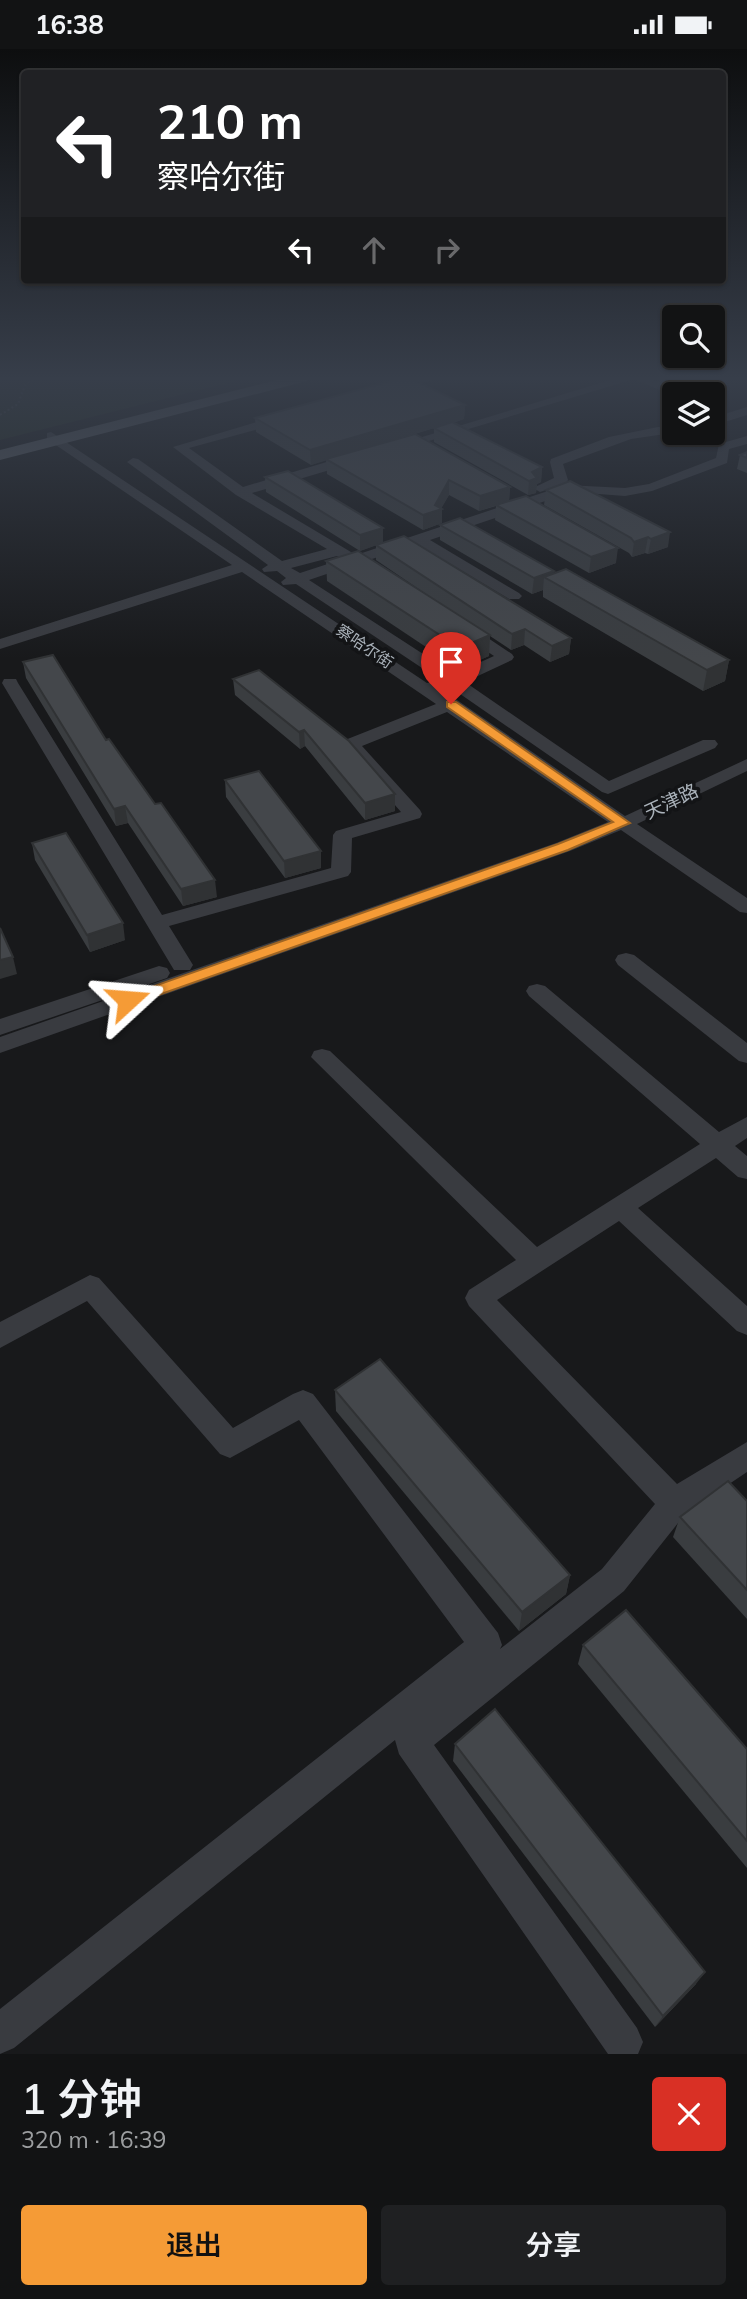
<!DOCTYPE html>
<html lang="zh">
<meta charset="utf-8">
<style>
:root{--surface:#121314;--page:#1f2022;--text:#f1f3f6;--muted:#9c9ea0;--line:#313234;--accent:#f59b36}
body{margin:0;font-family:Mulish,"Noto Sans SC",sans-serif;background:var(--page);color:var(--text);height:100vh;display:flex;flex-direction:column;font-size:26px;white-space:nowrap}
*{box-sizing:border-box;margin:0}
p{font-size:23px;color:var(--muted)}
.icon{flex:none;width:38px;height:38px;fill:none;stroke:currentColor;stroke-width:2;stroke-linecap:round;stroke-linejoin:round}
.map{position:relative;height:2005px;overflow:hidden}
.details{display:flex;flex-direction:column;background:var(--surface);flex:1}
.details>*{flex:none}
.banner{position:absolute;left:21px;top:21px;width:705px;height:214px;border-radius:7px;box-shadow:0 2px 5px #0004,0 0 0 2px var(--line);background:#202124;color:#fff;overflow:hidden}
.buttons{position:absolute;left:662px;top:256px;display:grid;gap:14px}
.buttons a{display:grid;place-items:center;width:63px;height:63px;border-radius:7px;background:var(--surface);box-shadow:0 2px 5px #0004,0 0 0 2px var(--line);font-size:35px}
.pin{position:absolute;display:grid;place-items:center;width:60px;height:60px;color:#fff;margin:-72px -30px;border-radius:50% 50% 50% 0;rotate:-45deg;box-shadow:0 0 7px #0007}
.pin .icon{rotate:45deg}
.me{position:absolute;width:77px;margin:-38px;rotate:71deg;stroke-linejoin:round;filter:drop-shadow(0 0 5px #0008)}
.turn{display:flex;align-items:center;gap:24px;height:147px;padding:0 21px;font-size:32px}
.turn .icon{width:91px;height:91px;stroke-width:2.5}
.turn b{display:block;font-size:49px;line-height:60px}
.lanes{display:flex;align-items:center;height:66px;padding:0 21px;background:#0003;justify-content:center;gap:35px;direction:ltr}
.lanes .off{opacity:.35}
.round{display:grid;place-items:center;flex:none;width:74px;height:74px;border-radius:7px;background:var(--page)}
.summary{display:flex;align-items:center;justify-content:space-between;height:119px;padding:0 21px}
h1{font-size:42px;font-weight:600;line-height:52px}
.cta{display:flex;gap:14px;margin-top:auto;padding:14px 21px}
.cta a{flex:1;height:80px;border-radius:7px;background:var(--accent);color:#111;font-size:28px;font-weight:600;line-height:80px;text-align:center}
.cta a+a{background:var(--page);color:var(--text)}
.status{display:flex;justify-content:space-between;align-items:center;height:49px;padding:0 35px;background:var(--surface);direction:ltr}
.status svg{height:19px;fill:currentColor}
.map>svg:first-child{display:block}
.green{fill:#202920}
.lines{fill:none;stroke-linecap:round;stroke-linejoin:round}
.path{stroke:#3f4247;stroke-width:2;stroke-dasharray:2 2.5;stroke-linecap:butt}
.minor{fill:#393b40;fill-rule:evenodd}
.major{fill:#55595f;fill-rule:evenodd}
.wall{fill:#3a3d40}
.shaded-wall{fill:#303234}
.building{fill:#44474b;stroke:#303234;stroke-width:2}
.route{fill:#f59b36;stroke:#9f6523;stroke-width:2}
.labels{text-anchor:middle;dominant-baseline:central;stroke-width:7;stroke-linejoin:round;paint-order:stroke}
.far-street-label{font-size:16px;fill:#aab2ba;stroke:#131416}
.street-label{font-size:19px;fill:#aab2ba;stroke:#131416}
</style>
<div class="status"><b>16:38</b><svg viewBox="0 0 49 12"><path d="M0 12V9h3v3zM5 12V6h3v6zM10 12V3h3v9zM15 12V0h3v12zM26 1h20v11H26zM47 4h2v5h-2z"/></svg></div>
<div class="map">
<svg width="747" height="2005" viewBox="0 0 747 2005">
<rect width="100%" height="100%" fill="#18191b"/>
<!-- green -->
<polygon class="green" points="0,329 248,329 0,391"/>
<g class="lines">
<!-- path -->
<polyline class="path" points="0,366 18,355 25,336 34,329"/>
<!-- minor -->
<g class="minor">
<polygon points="420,329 439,329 388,345 382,341"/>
<polygon points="617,329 649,329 685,345 674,345 674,347 634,330 399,401 395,402 389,398"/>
<polygon points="747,358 747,366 712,377 712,369"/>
<path d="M284,365l4,1v6l-99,27 54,39 107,-32h10v6l-108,32 104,62 210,-70 59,3 24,-4 67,-26 3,-14 28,-8v8l-18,5 -2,14 -75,28 -27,5 -53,-4 -142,48 89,53 3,3 -3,3h-10l-92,-55 -51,17 14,10 -2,3h-10l-15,-9 -44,15 145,94 40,-18 -36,-24 -2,-3 2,-3h12l42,28 2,3 -2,3 -47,22 144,99 94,-41h12l3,4 -3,4 -107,46 -6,-2 -152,-105 -12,3 19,10 168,116 122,-57v12l-110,53 110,74v15l-7,-1 -119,-82 -51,21 -570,202v-16l556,-194 52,-21 -161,-110 -85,34 58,64 2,4 -2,4 -68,20 -1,34 -3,4 -179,50 24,39 -3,5h-16l-172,-287 2,-4h12l2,4 144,232 169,-47 2,-33 3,-4 65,-19 -59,-68 3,-4 91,-36 -194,-132 -242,77v-10l232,-74 -185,-126v-6l4,-1 376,251 13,-3 -144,-96 -13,1 -2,-3 5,-4 -9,-7 -13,1 -2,-3 6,-4 -141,-103 6,-4 5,1 144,102 45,-12 -91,-54 -63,-48zM337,507l6,3 -43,14 -9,-5z"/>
<polygon points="658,378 674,378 674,383 679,383 631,390 563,415 568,431 566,434 540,443 533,439 554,429 550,413 551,410 609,388"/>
<polygon points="626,904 634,906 747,994 747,1014 739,1012 618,916 615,911 618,906"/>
<polygon points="159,917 167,919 170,924 167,929 0,986 0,970"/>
<polygon points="537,935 545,937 719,1083 747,1068 747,1089 735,1097 747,1107 747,1130 738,1128 716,1109 638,1159 747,1257 747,1286 737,1282 619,1172 497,1251 677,1435 747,1393 747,1423 686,1464 624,1542 434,1696 637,1979 643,1993 638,2005 608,2005 399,1705 395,1691 14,1999 0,2005 0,1960 464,1593 299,1371 230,1409 220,1405 87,1252 0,1299 0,1273 90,1226 99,1229 233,1379 293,1345 303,1341 313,1345 498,1584 502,1596 500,1600 602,1520 655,1455 469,1257 465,1249 469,1241 516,1211 311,1008 314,1002 322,1000 330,1002 537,1198 700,1095 529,947 526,942 529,937"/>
</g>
<!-- major -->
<polygon class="major" points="285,329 310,329 307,332 0,411 0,401"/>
</g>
<!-- wall -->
<g class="wall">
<polygon points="465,356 464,370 453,374 542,418 541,433 537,435 536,444 528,446 434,393 434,379 415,385 510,438 509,452 616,514 589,524 495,471 496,457 479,462 449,446 441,459 442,460 442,474 423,481 327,425 326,411 311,416 256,383 255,369"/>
<polygon points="747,403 747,424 737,420 740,406"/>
<polygon points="265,428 383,494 571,589 569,605 550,613 524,596 511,601 490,587 489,607 459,620 327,532 326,512 445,558 376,511 376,496 360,502 266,443"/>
<polygon points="546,441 668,498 648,505 645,504 632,508 629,504 544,456"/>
<polygon points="440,476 553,525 729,611 725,632 703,642 543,548 543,541 532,545 440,491"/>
<polygon points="23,613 217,848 183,857 128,774 116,777 26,629"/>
<polygon points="233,630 395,745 395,762 365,771 305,697 300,700 235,646"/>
<polygon points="225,731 321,802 321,819 285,829 226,748"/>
<polygon points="32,794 125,891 90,903 35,811"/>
<polygon points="335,1341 570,1526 566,1545 519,1582 336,1362"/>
<polygon points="747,1452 747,1570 673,1488 680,1468"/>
<polygon points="583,1596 747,1700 747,1819 578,1615"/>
<polygon points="455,1695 696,1935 655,1978 453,1712"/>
</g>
<!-- shaded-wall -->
<g class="shaded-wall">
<polygon points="465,356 464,370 311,416 310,401"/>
<polygon points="542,418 541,433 537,435 536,444 528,446 529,432 532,423"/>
<polygon points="449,431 449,446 441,460 442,460 442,474 423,481 423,466 435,456"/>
<polygon points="510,438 509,452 479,462 480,447"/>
<polygon points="383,479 383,494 360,502 360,486"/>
<polygon points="670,483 668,498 648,505 651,490"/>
<polygon points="648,488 645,504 632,508 634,493"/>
<polygon points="618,499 616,514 589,524 591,508"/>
<polygon points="554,522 553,532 544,528 543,541 532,545 534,529"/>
<polygon points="525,580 524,596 511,601 512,585"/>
<polygon points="490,586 489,607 459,620 460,599"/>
<polygon points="571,589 569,605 550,613 552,597"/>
<polygon points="729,611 725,632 703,642 707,621"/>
<polygon points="304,681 305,697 300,700 299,683"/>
<polygon points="395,745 395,762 365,771 365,754"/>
<polygon points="125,757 128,774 116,777 114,760"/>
<polygon points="321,802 321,819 285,829 284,812"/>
<polygon points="215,831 217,848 183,857 181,840"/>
<polygon points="123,874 125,891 90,903 87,886"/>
<polygon points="13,908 17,925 0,930 0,911"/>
<polygon points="570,1526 566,1545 519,1582 522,1563"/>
<polygon points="705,1923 696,1935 655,1978 663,1967"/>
</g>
<!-- building -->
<g class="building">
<polygon points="402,329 410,329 465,356 310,401 255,369"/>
<polygon points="452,373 542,418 532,423 537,429 529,432 434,379"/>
<polygon points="415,385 510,438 480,447 449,431 435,456 442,460 423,466 326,410"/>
<polygon points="747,403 747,409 740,406"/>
<polygon points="288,422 383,479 360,486 265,428"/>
<polygon points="570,432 670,483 651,490 648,488 634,493 631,489 546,441"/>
<polygon points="526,447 618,499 591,508 496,456"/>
<polygon points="460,469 554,522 534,529 440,476"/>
<polygon points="404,487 571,589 552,597 525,580 512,585 376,496"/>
<polygon points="358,502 490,586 460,599 326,512"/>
<polygon points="566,520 729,611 707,621 544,528"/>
<polygon points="53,606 106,691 109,690 155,755 161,754 215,831 181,840 125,757 114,760 23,613"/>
<polygon points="259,621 349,692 395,745 365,754 304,681 299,683 233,630"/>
<polygon points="259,722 321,802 284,812 225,731"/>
<polygon points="66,784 123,874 87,886 32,794"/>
<polygon points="0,879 13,908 0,911"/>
<polygon points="380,1310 570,1526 522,1563 335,1341"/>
<polygon points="728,1432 747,1452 747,1541 680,1468"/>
<polygon points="626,1561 747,1700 747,1792 583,1596"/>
<polygon points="495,1660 705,1923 663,1967 455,1695"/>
</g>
<!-- sky -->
<linearGradient id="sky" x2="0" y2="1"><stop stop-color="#0d0e0f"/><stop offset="0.54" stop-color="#373e4a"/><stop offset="1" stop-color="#373e4a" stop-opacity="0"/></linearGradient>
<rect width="747" height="610" fill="url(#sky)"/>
<!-- route -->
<polygon class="route" points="447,653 456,653 630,774 568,801 133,955 123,955 120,951 123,948 558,795 613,773 447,658"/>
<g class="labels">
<!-- far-street labels -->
<g class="far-street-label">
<text transform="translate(365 597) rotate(34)">察哈尔街</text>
</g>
<!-- street labels -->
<g class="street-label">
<text transform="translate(671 752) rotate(-25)">天津路</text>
</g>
</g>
</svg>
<div class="buttons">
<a><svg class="icon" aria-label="search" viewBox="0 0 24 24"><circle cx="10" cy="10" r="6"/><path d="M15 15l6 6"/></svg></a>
<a><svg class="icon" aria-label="layers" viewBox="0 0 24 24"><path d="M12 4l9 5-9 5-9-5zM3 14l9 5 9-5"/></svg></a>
</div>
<div class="pin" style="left:451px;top:655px;background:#d93025"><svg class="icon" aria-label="arrive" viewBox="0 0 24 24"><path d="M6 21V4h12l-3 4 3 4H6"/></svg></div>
<svg class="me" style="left:128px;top:951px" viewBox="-20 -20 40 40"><path d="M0-17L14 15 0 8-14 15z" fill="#f59b36" stroke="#fff" stroke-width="4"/></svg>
<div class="banner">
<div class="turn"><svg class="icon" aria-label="left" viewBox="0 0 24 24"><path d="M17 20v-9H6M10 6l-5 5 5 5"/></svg><div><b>210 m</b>察哈尔街</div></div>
<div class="lanes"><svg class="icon" aria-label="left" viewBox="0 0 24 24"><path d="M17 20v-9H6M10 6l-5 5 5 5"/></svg><svg class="icon off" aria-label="ahead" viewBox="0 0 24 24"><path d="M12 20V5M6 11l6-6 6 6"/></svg><svg class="icon off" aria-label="right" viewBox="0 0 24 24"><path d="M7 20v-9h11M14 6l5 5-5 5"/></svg></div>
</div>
</div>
<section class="details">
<div class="summary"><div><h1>1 分钟</h1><p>320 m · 16:39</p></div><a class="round" style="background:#d93025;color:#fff"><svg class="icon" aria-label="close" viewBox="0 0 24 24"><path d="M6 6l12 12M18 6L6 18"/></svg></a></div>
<div class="cta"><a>退出</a><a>分享</a></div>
</section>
